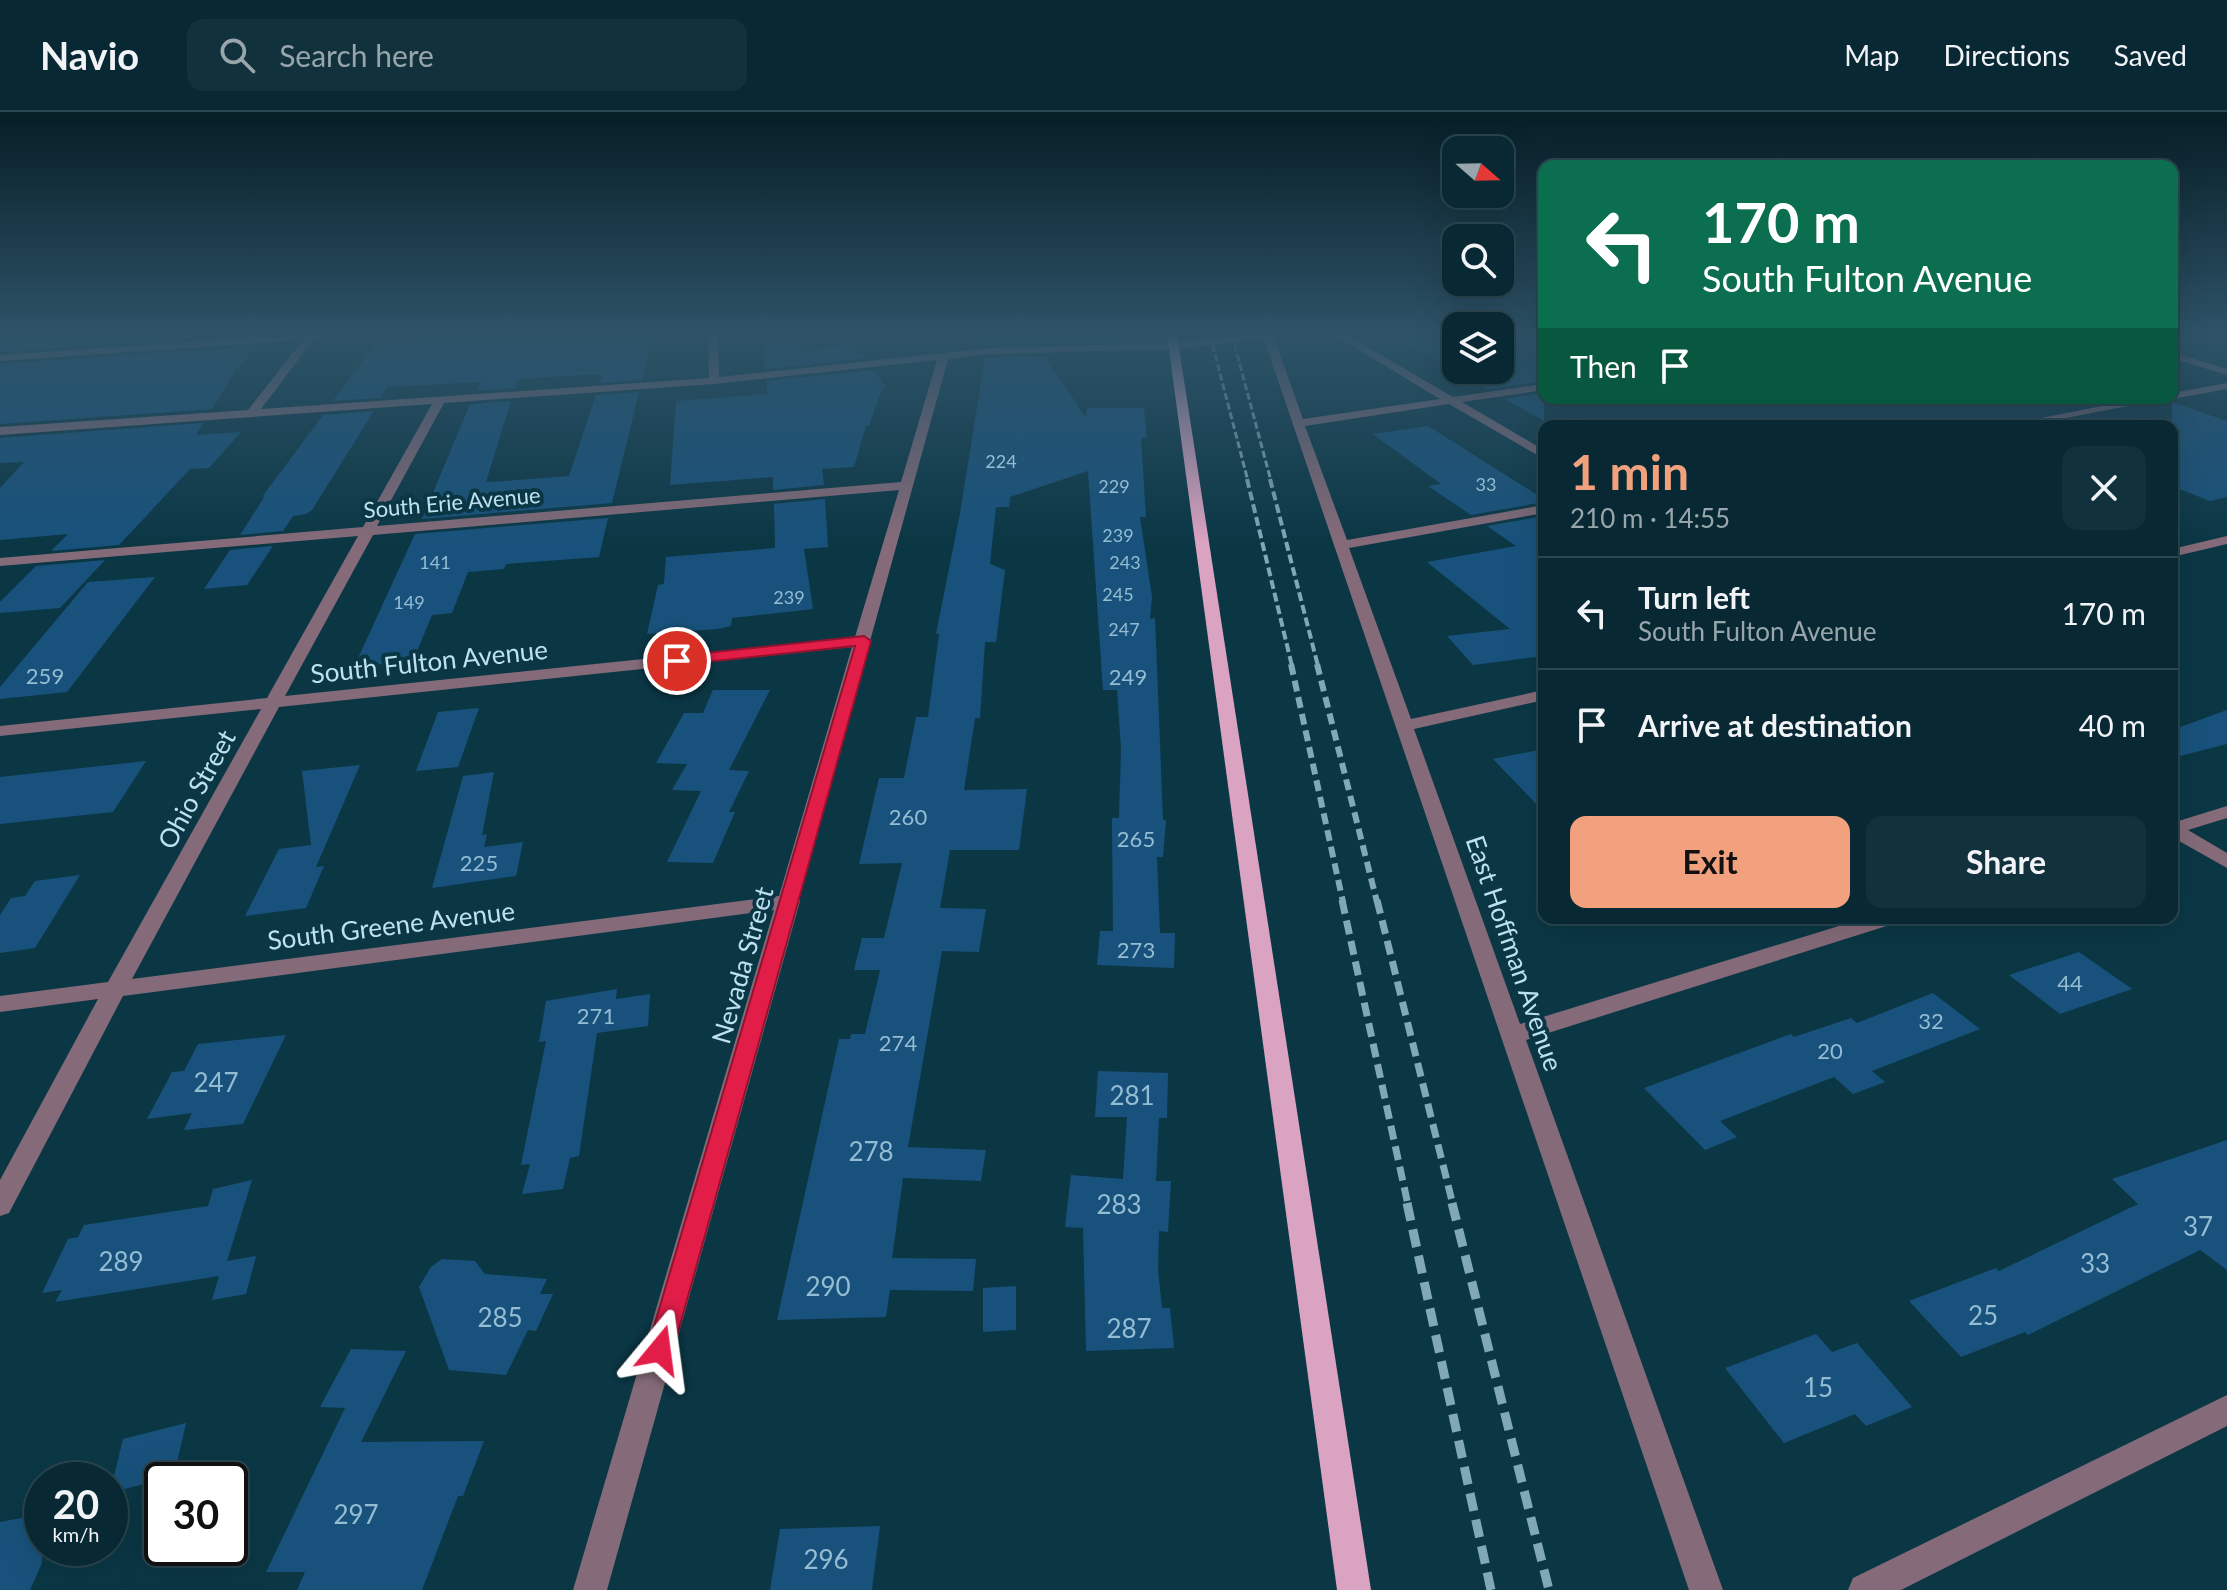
<!DOCTYPE html>
<meta charset="utf-8">
<style>
:root{--surface:#082934;--page:#11313c;--text:#f1f3f6;--muted:#98a6ac;--line:#29454f;--accent:#f1a17d}
body{margin:0;font-family:Lato,sans-serif;background:var(--page);color:var(--text);height:100vh;display:flex;flex-direction:column;font-size:30px;white-space:nowrap}
*{box-sizing:border-box;margin:0}
p{font-size:26px;color:var(--muted)}
.icon{flex:none;width:44px;height:44px;fill:none;stroke:currentColor;stroke-width:2;stroke-linecap:round;stroke-linejoin:round}
.map{position:relative;flex:1;overflow:hidden}
.details{position:absolute;left:1538px;top:308px;width:640px;height:504px;display:flex;flex-direction:column;background:var(--surface);border-radius:16px;box-shadow:0 8px 32px #0002,0 0 0 2px var(--line)}
.details>*{flex:none}
.hud{position:absolute;left:1538px;top:48px;width:640px;height:244px;border-radius:16px;box-shadow:0 8px 32px #0002,0 0 0 2px var(--line);background:#0b6e4f;color:#fff;overflow:hidden}
.needle{width:52px;rotate:110deg}
.fabs{position:absolute;left:1442px;top:24px;display:grid;gap:16px}
.fabs a{display:grid;place-items:center;width:72px;height:72px;border-radius:16px;background:var(--surface);box-shadow:0 8px 32px #0002,0 0 0 2px var(--line);font-size:40px}
.speed{position:absolute;left:24px;top:1350px;display:flex;gap:16px;font-size:40px;font-weight:700;text-align:center}
.speed>*{display:grid;place-content:center;width:104px;height:104px;border-radius:50%;background:var(--surface);box-shadow:0 8px 32px #0002,0 0 0 2px var(--line);line-height:1}
.speed small{font-size:20px;font-weight:400}
.speed .limit{border:4px solid #111;border-radius:12px;background:#fff;color:#111}
.pin{position:absolute;display:grid;place-items:center;width:68px;height:68px;color:#fff;margin:-34px;border:4px solid #fff;border-radius:50%;box-shadow:0 2px 8px #0007}
.me{position:absolute;width:88px;margin:-44px;rotate:16deg;stroke-linejoin:round;filter:drop-shadow(0 0 6px #0008)}
.turn{display:flex;align-items:center;gap:28px;height:168px;padding:0 32px;font-size:36px}
.turn .icon{width:104px;height:104px;stroke-width:2.5}
.turn b{display:block;font-size:56px;line-height:68px}
.then{display:flex;align-items:center;height:76px;padding:0 32px;background:#0003;gap:16px;font-size:30px}
.round{display:grid;place-items:center;flex:none;width:84px;height:84px;border-radius:16px;background:var(--page)}
.summary{display:flex;align-items:center;justify-content:space-between;height:136px;padding:0 32px}
h1{font-size:48px;font-weight:700;line-height:60px;color:var(--accent)}
.primary-button{display:flex;gap:16px;margin-top:auto;padding:16px 32px}
.primary-button a{flex:1;height:92px;border-radius:16px;background:var(--accent);color:#111;font-size:32px;font-weight:700;line-height:92px;text-align:center}
.primary-button a+a{background:var(--page);color:var(--text)}
ul{padding:0;list-style:none}
li{display:flex;align-items:center;gap:24px;height:112px;padding:0 32px;border-top:2px solid var(--line)}
li div{flex:1}
li b{display:block;font-size:30px}
li em{font-style:normal}
header{display:flex;align-items:center;gap:48px;box-sizing:border-box;height:112px;padding:0 40px;background:var(--surface);border-bottom:2px solid var(--line)}
header strong{font-size:38px}
nav{display:flex;gap:44px;margin-inline-start:auto;font-size:28px}
.search{width:560px;height:72px;background:var(--page);display:flex;align-items:center;gap:20px;box-sizing:border-box;padding:0 28px;border-radius:16px;color:var(--muted);font-size:30px}
.map>svg:first-child{display:block}
.built{fill:#114554}
.building{fill:#18527c}
.lines{fill:none;stroke-linecap:round;stroke-linejoin:round}
.minor{fill:#856b79;fill-rule:evenodd}
.major{fill:#d9a3c1;fill-rule:evenodd}
.rail-far4{stroke:#81a8b7;stroke-width:3;stroke-dasharray:7 3;stroke-linecap:butt}
.rail-far3{stroke:#81a8b7;stroke-width:4;stroke-dasharray:9 4;stroke-linecap:butt}
.rail-far2{stroke:#81a8b7;stroke-width:6;stroke-dasharray:11 6;stroke-linecap:butt}
.rail-far1{stroke:#81a8b7;stroke-width:7;stroke-dasharray:14 7;stroke-linecap:butt}
.rail{stroke:#81a8b7;stroke-width:9;stroke-dasharray:18 9;stroke-linecap:butt}
.route{fill:#e11d48;stroke:#92132f;stroke-width:2}
.labels{text-anchor:middle;dominant-baseline:central;stroke-width:8;stroke-linejoin:round;paint-order:stroke}
.far-number-label{font-size:18px;fill:#94bdd3}
.far-street-label{font-size:22px;fill:#bde1f0;stroke:#0b3745}
.number-label{font-size:22px;fill:#94bdd3}
.street-label{font-size:26px;fill:#bde1f0;stroke:#0b3745}
.near-number-label{font-size:26px;fill:#94bdd3}
</style>
<header>
<strong>Navio</strong>
<div class="search"><svg class="icon" aria-label="search" viewBox="0 0 24 24"><circle cx="10" cy="10" r="6"/><path d="M15 15l6 6"/></svg>Search here</div>
<nav><a>Map</a><a>Directions</a><a>Saved</a></nav>
</header>
<div class="map">
<svg width="2227" height="1478" viewBox="0 0 2227 1478">
<rect width="100%" height="100%" fill="#0b3745"/>
<!-- built -->
<polygon class="built" points="975,223 1148,223 1149,228 975,234"/>
<!-- building -->
<g class="building">
<polygon points="59,223 241,223 0,240 0,226"/>
<polygon points="535,223 653,223 642,268 600,271 602,262 517,267 515,276 476,279 481,270 387,275 381,286 333,289 375,233"/>
<polygon points="989,223 1031,223 1037,232 987,233"/>
<polygon points="1392,223 1456,223 1456,258 1500,258 1500,223 1544,223 1544,269 1488,277"/>
<polygon points="795,231 796,238 857,234 865,246 765,257 763,233"/>
<polygon points="257,234 237,256 212,297 0,312 0,252"/>
<polygon points="1045,244 1086,306 1087,296 1144,296 1147,326 1141,326 1146,405 1140,405 1152,485 1150,507 1155,506 1163,708 1166,708 1163,745 1157,745 1160,821 1175,821 1174,856 1097,853 1100,819 1113,819 1112,706 1119,706 1121,637 1117,578 1103,578 1088,359 1010,385 1009,395 996,395 990,452 1005,458 996,530 985,530 980,606 975,606 964,678 1027,677 1019,738 950,738 940,796 986,797 979,840 942,839 908,1035 986,1038 981,1069 903,1066 892,1146 976,1147 973,1179 890,1178 886,1205 777,1208 839,927 850,927 851,922 865,922 880,858 854,858 862,826 884,826 902,751 859,752 879,666 904,666 916,605 928,605 939,522 936,522 960,401 985,246"/>
<polygon points="873,258 886,275 882,276 869,314 866,314 854,355 822,357 824,373 773,378 773,365 670,373 676,289 767,282 766,269"/>
<polygon points="639,280 612,391 422,407 470,292 511,289 486,370 491,370 569,364 596,283"/>
<polygon points="1544,281 1544,309 1505,287"/>
<polygon points="2172,290 2227,309 2227,385 2210,389 2172,374"/>
<polygon points="374,299 312,398 306,402 293,404 283,419 240,423 265,384 262,385 323,303"/>
<polygon points="203,311 196,323 241,320 209,356 190,357 119,433 51,439 68,422 0,428 0,376 24,350 0,351 0,326"/>
<polygon points="1428,314 1544,387 1544,390 1471,403 1428,374 1441,372 1373,322"/>
<polygon points="825,387 828,435 804,437 813,497 732,506 731,514 718,517 647,522 658,473 664,472 666,445 775,436 774,392"/>
<polygon points="1544,404 1544,544 1473,553 1447,524 1510,517 1427,450 1516,434 1487,414"/>
<polygon points="608,406 599,445 506,452 504,457 468,460 452,501 432,503 413,549 354,555 415,422"/>
<polygon points="273,434 247,473 204,477 230,438"/>
<polygon points="105,448 60,496 0,501 0,490 36,454"/>
<polygon points="155,465 67,580 0,587 0,575 88,470"/>
<polygon points="713,578 770,578 729,658 749,659 729,700 735,700 713,751 667,750 701,679 672,678 687,652 656,651 684,601 703,601"/>
<polygon points="479,596 458,655 416,659 438,600"/>
<polygon points="2227,598 2227,632 2172,646 2172,618"/>
<polygon points="1544,637 1544,700 1493,647"/>
<polygon points="146,649 113,700 0,712 0,665"/>
<polygon points="360,653 316,755 324,754 306,796 245,804 279,737 311,733 302,659"/>
<polygon points="494,660 482,723 487,722 484,735 523,730 516,764 432,776 463,664"/>
<polygon points="80,763 35,836 0,841 0,803 11,786 25,784 35,769"/>
<polygon points="2079,840 2132,877 2060,902 2009,863"/>
<polygon points="617,877 616,887 650,882 648,914 597,921 579,1044 570,1046 563,1077 522,1082 530,1052 521,1053 546,929 539,930 546,889"/>
<polygon points="1933,881 1980,917 1872,959 1885,970 1853,982 1834,965 1720,1009 1737,1025 1705,1038 1644,976 1791,922 1794,925 1851,906 1857,911"/>
<polygon points="286,923 243,1012 184,1018 192,1001 147,1007 172,960 184,959 198,932"/>
<polygon points="1098,959 1168,961 1167,1006 1159,1006 1156,1069 1171,1069 1168,1120 1159,1119 1158,1158 1162,1196 1170,1196 1174,1236 1086,1239 1083,1116 1065,1115 1071,1063 1123,1067 1127,1005 1095,1005"/>
<polygon points="2227,1028 2227,1158 2200,1138 2028,1223 2025,1220 1961,1245 1909,1189 1996,1156 1999,1159 2138,1092 2112,1067"/>
<polygon points="252,1068 227,1149 256,1144 246,1182 212,1188 219,1164 55,1190 62,1178 42,1181 68,1127 78,1125 84,1113 208,1094 213,1077"/>
<polygon points="442,1147 475,1149 485,1162 547,1167 540,1182 553,1182 536,1219 528,1218 506,1263 449,1258 419,1175 431,1155"/>
<polygon points="1016,1174 1016,1218 983,1220 983,1176"/>
<polygon points="1816,1222 1832,1240 1857,1231 1912,1295 1866,1314 1855,1302 1784,1331 1725,1256"/>
<polygon points="351,1237 406,1239 361,1330 484,1329 463,1384 458,1384 422,1478 297,1478 305,1460 266,1460 345,1296 320,1295"/>
<polygon points="186,1311 174,1364 110,1381 123,1327"/>
<polygon points="42,1402 42,1451 30,1478 0,1478 0,1410"/>
<polygon points="880,1414 872,1478 770,1478 780,1417"/>
</g>
<g class="lines">
<!-- minor -->
<g class="minor">
<path d="M287,223h51l-24,4 -53,70 448,-31 -1,-43h10l1,42 271,-29 184,-5 72,-8h34l-6,3 29,81 137,-20 -106,-64h13l106,62 91,-13v6l-82,12 82,48v9l-95,-55 -144,22 42,114 197,-35v8l-195,35 62,171 133,-29v10l-130,29 106,295 345,-106h34l-3,5 -370,117 197,550h-34l-425,-1251 -90,10 -184,5 -42,5 -149,539 1,3 -193,689h-34l201,-680 -651,86 -114,217 -9,3v-36l98,-181 -98,13v-16l108,-14 153,-273 -261,27v-10l267,-28 91,-162 -358,30v-8l363,-31 69,-123 -432,31v-8l248,-17 55,-70 -303,21v-6zM937,248l-36,122 -524,44 67,-123 270,-19zM899,378l-44,147 -570,59 88,-161zM852,535l-73,249 -647,83 147,-272z"/>
<polygon points="2172,240 2227,257 2227,263 2172,246"/>
<polygon points="2227,271 2227,277 2172,287 2168,286 2172,286 2172,281"/>
<polygon points="2143,286 2168,286 2026,314 2000,314"/>
<polygon points="2227,424 2227,432 2172,445 2172,437"/>
<polygon points="2227,694 2227,706 2188,718 2227,741 2227,756 2172,725 2172,711"/>
<polygon points="2227,1283 2227,1314 1901,1478 1848,1478 1853,1466"/>
</g>
<!-- major -->
<polygon class="major" points="1167,223 1177,223 1371,1478 1337,1478"/>
<!-- rail-far4 -->
<g class="rail-far4">
<polyline points="1210,223 1248,369"/>
<polyline points="1232,223 1271,369"/>
</g>
<!-- rail-far3 -->
<g class="rail-far3">
<polyline points="1247,367 1292,554"/>
<polyline points="1270,367 1318,554"/>
</g>
<!-- rail-far2 -->
<g class="rail-far2">
<polyline points="1291,552 1343,790"/>
<polyline points="1317,552 1377,790"/>
</g>
<!-- rail-far1 -->
<g class="rail-far1">
<polyline points="1342,788 1408,1093"/>
<polyline points="1377,788 1453,1093"/>
</g>
<!-- rail -->
<g class="rail">
<polyline points="1407,1091 1491,1478"/>
<polyline points="1452,1091 1549,1478"/>
</g>
</g>
<!-- sky -->
<linearGradient id="sky" x2="0" y2="1"><stop stop-color="#061e26"/><stop offset="0.52" stop-color="#2e5368"/><stop offset="1" stop-color="#2e5368" stop-opacity="0"/></linearGradient>
<rect width="2227" height="430" fill="url(#sky)"/>
<!-- route -->
<polygon class="route" points="864,524 871,529 673,1238 670,1247 660,1251 650,1247 647,1238 855,534 677,553 670,549 677,544"/>
<g class="labels">
<!-- far-number labels -->
<g class="far-number-label">
<text x="1001" y="349">224</text>
<text x="1486" y="372">33</text>
<text x="1114" y="374">229</text>
<text x="1118" y="423">239</text>
<text x="435" y="450">141</text>
<text x="1125" y="450">243</text>
<text x="1118" y="482">245</text>
<text x="789" y="485">239</text>
<text x="409" y="490">149</text>
<text x="1124" y="517">247</text>
</g>
<!-- far-street labels -->
<g class="far-street-label">
<text transform="translate(452 390) rotate(-5)">South Erie Avenue</text>
</g>
<!-- number labels -->
<g class="number-label">
<text x="45" y="563">259</text>
<text x="1128" y="564">249</text>
<text x="908" y="704">260</text>
<text x="1136" y="726">265</text>
<text x="479" y="750">225</text>
<text x="1136" y="837">273</text>
<text x="2070" y="870">44</text>
<text x="596" y="903">271</text>
<text x="1931" y="908">32</text>
<text x="898" y="930">274</text>
<text x="1830" y="938">20</text>
</g>
<!-- street labels -->
<g class="street-label">
<text transform="translate(429 549) rotate(-6)">South Fulton Avenue</text>
<text transform="translate(196 677) rotate(-61)">Ohio Street</text>
<text transform="translate(391 813) rotate(-7)">South Greene Avenue</text>
<text transform="translate(1515 841) rotate(71)">East Hoffman Avenue</text>
<text transform="translate(742 853) rotate(-74)">Nevada Street</text>
</g>
<!-- near-number labels -->
<g class="near-number-label">
<text x="216" y="970">247</text>
<text x="1132" y="983">281</text>
<text x="871" y="1039">278</text>
<text x="1119" y="1092">283</text>
<text x="2198" y="1114">37</text>
<text x="121" y="1149">289</text>
<text x="2095" y="1151">33</text>
<text x="828" y="1174">290</text>
<text x="1983" y="1203">25</text>
<text x="500" y="1205">285</text>
<text x="1129" y="1216">287</text>
<text x="1818" y="1275">15</text>
<text x="356" y="1402">297</text>
<text x="826" y="1447">296</text>
</g>
</g>
</svg>
<div class="fabs">
<a><svg class="needle" viewBox="-14 -14 28 28"><path d="M0-13l5 13h-10z" fill="#e53935"/><path d="M0 13l5-13h-10z" fill="#98a6ac"/></svg></a>
<a><svg class="icon" aria-label="search" viewBox="0 0 24 24"><circle cx="10" cy="10" r="6"/><path d="M15 15l6 6"/></svg></a>
<a><svg class="icon" aria-label="layers" viewBox="0 0 24 24"><path d="M12 4l9 5-9 5-9-5zM3 14l9 5 9-5"/></svg></a>
</div>
<div class="speed"><div>20<small>km/h</small></div><div class="limit">30</div></div>
<div class="pin" style="left:677px;top:549px;background:#d93025"><svg class="icon" aria-label="arrive" viewBox="0 0 24 24"><path d="M6 21V4h12l-3 4 3 4H6"/></svg></div>
<svg class="me" style="left:660px;top:1238px" viewBox="-20 -20 40 40"><path d="M0-17L14 15 0 8-14 15z" fill="#e11d48" stroke="#fff" stroke-width="4"/></svg>
<div class="hud">
<div class="turn"><svg class="icon" aria-label="left" viewBox="0 0 24 24"><path d="M17 20v-9H6M10 6l-5 5 5 5"/></svg><div><b>170 m</b>South Fulton Avenue</div></div>
<div class="then">Then<svg class="icon" aria-label="arrive" viewBox="0 0 24 24"><path d="M6 21V4h12l-3 4 3 4H6"/></svg></div>
</div>
<section class="details">
<div class="summary"><div><h1>1 min</h1><p>210 m · 14:55</p></div><a class="round"><svg class="icon" aria-label="close" viewBox="0 0 24 24"><path d="M6 6l12 12M18 6L6 18"/></svg></a></div>
<ul>
<li><svg class="icon" aria-label="left" viewBox="0 0 24 24"><path d="M17 20v-9H6M10 6l-5 5 5 5"/></svg><div><b>Turn left</b><p>South Fulton Avenue</p></div><em>170 m</em></li>
<li><svg class="icon" aria-label="arrive" viewBox="0 0 24 24"><path d="M6 21V4h12l-3 4 3 4H6"/></svg><div><b>Arrive at destination</b></div><em>40 m</em></li>
</ul>
<div class="primary-button"><a>Exit</a><a>Share</a></div>
</section>
</div>
